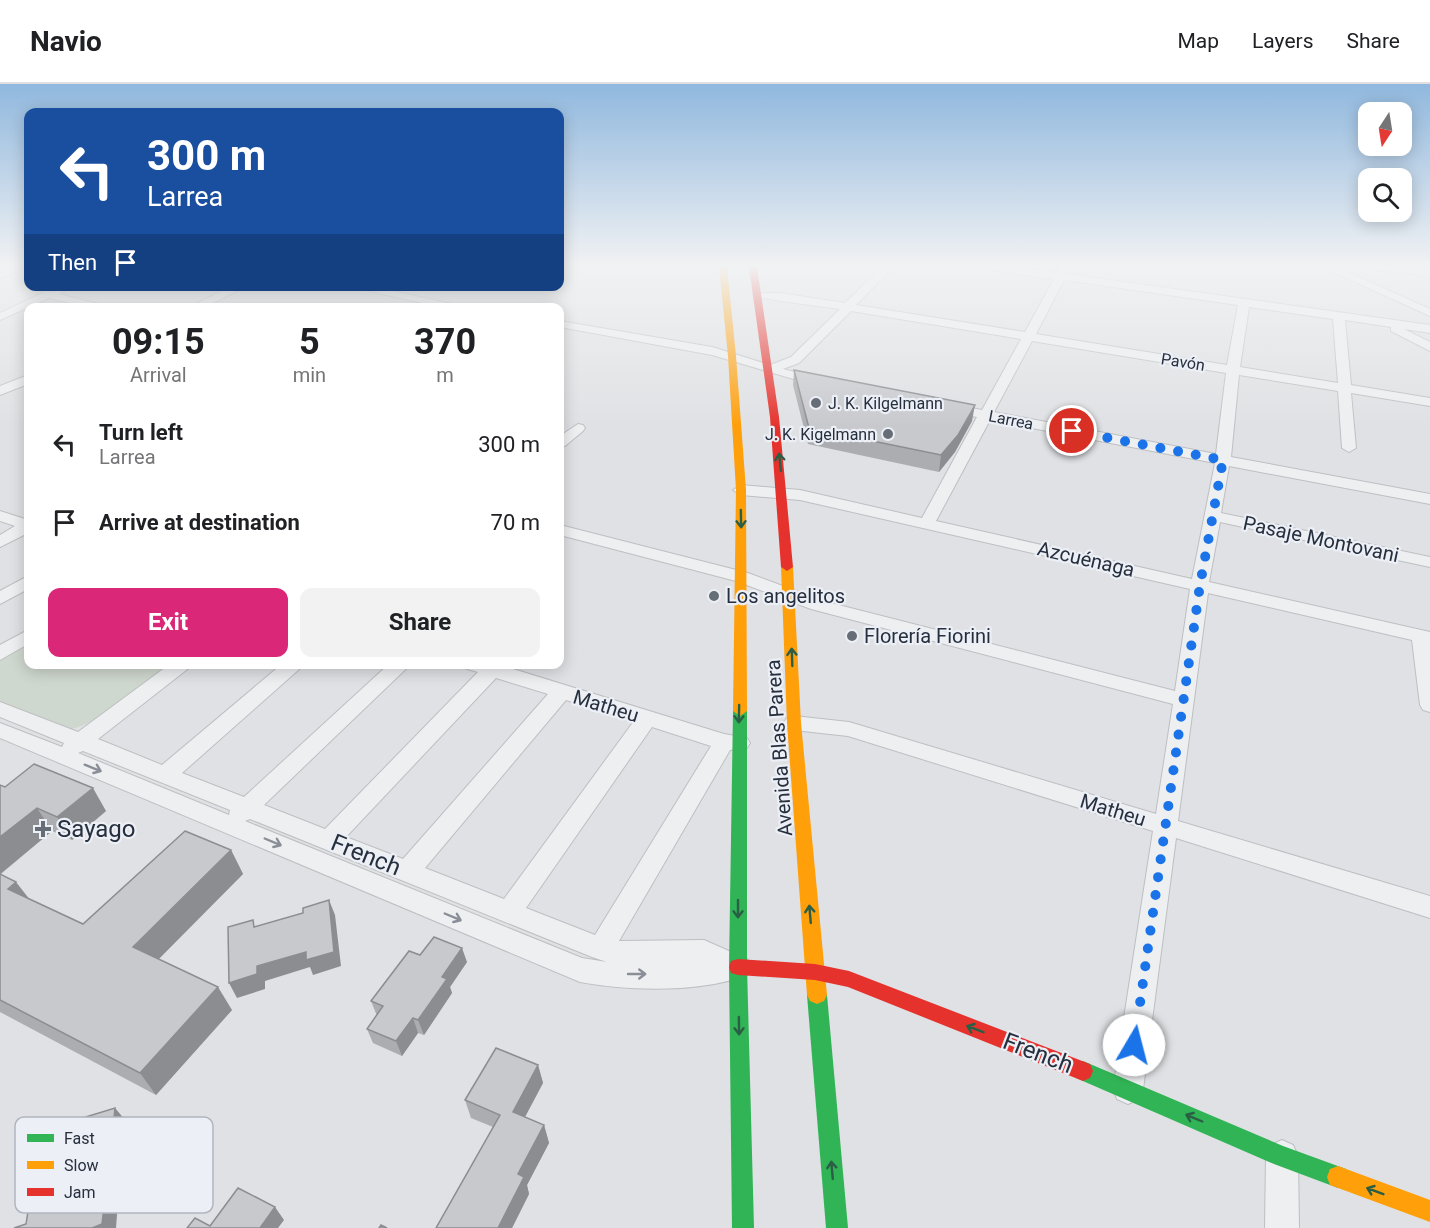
<!DOCTYPE html>
<meta charset="utf-8">
<style>
:root{--surface:#fff;--page:#f2f2f2;--text:#202124;--muted:#757577;--line:#e0e0e0;--accent:#db2777}
body{margin:0;font-family:Roboto,sans-serif;background:var(--page);color:var(--text);height:100vh;display:flex;flex-direction:column;font-size:22px;white-space:nowrap}
*{box-sizing:border-box;margin:0}
p{font-size:20px;color:var(--muted)}
.icon{flex:none;width:33px;height:33px;fill:none;stroke:currentColor;stroke-width:2;stroke-linecap:round;stroke-linejoin:round}
.map{position:relative;flex:1;overflow:hidden}
.drawer{position:absolute;left:24px;top:219px;width:540px;height:366px;display:flex;flex-direction:column;background:var(--surface);border-radius:12px;box-shadow:0 3px 15px #0003}
.drawer>*{flex:none}
.banner{position:absolute;left:24px;top:24px;width:540px;height:183px;border-radius:12px;box-shadow:0 3px 15px #0003;background:#1a4fa0;color:#fff;overflow:hidden}
.needle{width:39px;rotate:192deg}
.controls{position:absolute;left:1358px;top:18px;display:grid;gap:12px}
.controls a{display:grid;place-items:center;width:54px;height:54px;border-radius:12px;background:var(--surface);box-shadow:0 3px 15px #0003;font-size:30px}
.pin{position:absolute;display:grid;place-items:center;width:51px;height:51px;color:#fff;margin:-26px;border:3px solid #fff;border-radius:50%;box-shadow:0 2px 6px #0007}
.me{position:absolute;width:66px;margin:-33px;rotate:8deg;stroke-linejoin:round;filter:drop-shadow(0 0 4px #0008)}
.turn{display:flex;align-items:center;gap:21px;height:126px;padding:0 24px;font-size:27px}
.turn .icon{width:78px;height:78px;stroke-width:2.5}
.turn b{display:block;font-size:42px;line-height:51px}
.then{display:flex;align-items:center;height:57px;padding:0 24px;background:#0003;gap:12px;font-size:22px}
.eta{display:flex;justify-content:space-evenly;align-items:center;height:102px;text-align:center}
.eta b{font-size:36px;font-weight:700;line-height:42px}
.button{display:flex;gap:12px;margin-top:auto;padding:12px 24px}
.button a{flex:1;height:69px;border-radius:12px;background:var(--accent);color:#fff;font-size:24px;font-weight:700;line-height:69px;text-align:center}
.button a+a{background:var(--page);color:var(--text)}
ul{padding:0;list-style:none}
li{display:flex;align-items:center;gap:18px;height:78px;padding:0 24px}
li div{flex:1}
li b{display:block;font-size:22px}
li em{font-style:normal}
header{display:flex;align-items:center;gap:36px;box-sizing:border-box;height:84px;padding:0 30px;background:var(--surface);border-bottom:2px solid var(--line)}
header strong{font-size:28px}
nav{display:flex;gap:33px;margin-inline-start:auto;font-size:21px}
.map>svg:first-child{display:block}
.green{fill:#cfd8cf}
.lines{fill:none;stroke-linecap:round;stroke-linejoin:round}
.street-casing{stroke:#bdbfc2;stroke-width:2}
.street{fill:#eeeff1;fill-rule:evenodd}
.fast{fill:#30b455;fill-rule:evenodd}
.slow{fill:#ff9f0a;fill-rule:evenodd}
.jam{fill:#e5322d;fill-rule:evenodd}
.wall{fill:#abadb0}
.shaded-wall{fill:#8b8d90}
.building{fill:#c7c9cd;stroke:#8b8d90;stroke-width:1.5}
.oneway{stroke:#2a5e45}
.oneway2{stroke:#8a8f97}
.route{stroke:#1a73e8;stroke-width:10;stroke-dasharray:0 18}
.poi-dot{fill:#676d77;stroke:#eceff5;stroke-width:2}
.labels{text-anchor:middle;dominant-baseline:central;stroke-width:4.5;stroke-linejoin:round;paint-order:stroke}
.far-street-label{font-size:16px;fill:#262f3d;stroke:#eceff5}
.far-poi-label{font-size:16px;fill:#262f3d;stroke:#eceff5;text-anchor:start}
.street-label{font-size:20px;fill:#262f3d;stroke:#eceff5}
.poi-label{font-size:20px;fill:#262f3d;stroke:#eceff5;text-anchor:start}
.near-poi-label{font-size:24px;fill:#262f3d;stroke:#eceff5;text-anchor:start}
.near-street-label{font-size:24px;fill:#262f3d;stroke:#eceff5}
.key{fill:#eceff5;stroke:#b1b5be;stroke-width:1.5}
.key-label{font-size:16px;fill:#262f3d}
</style>
<header>
<strong>Navio</strong>
<nav><a>Map</a><a>Layers</a><a>Share</a></nav>
</header>
<div class="map">
<svg width="1430" height="1144" viewBox="0 0 1430 1144">
<rect width="100%" height="100%" fill="#dfe1e4"/>
<!-- green -->
<path class="green" d="M28,555v25l141,1c-21,15 -81,69 -105,64 -21,-5 -44,-18 -64,-27v-45z"/>
<g class="lines">
<defs>
<g id="street">
<polygon points="13,183 28,183 0,194 0,187"/>
<path d="M882,183h11l-37,38 169,27 29,-53 -62,-9 -5,-3h27l43,6 4,-6h10l-4,7 363,51v8l-26,-4 26,13v9l-39,-20v-4l-46,-7 6,65 79,13v8l-79,-13 5,55 -7,4 -7,-4 -4,-57 -99,-16 -8,82 199,37v10l-201,-38 -8,47 209,44v10l-210,-45 -11,60 221,50v80l-7,-2 -3,-5 -8,-65 -204,-47 -30,228 252,75v22l-254,-80 -33,251 -4,10 -11,5 -11,-5 -4,-10 40,-258 -305,-95 -54,-6 -7,-2 -4,-5 4,-5 7,-2 55,6 307,92 17,-110 -362,-95 -75,-28 -176,-46v-10l188,48 75,28 352,90 15,-102 -390,-89 -59,-5 -8,-5 8,-5 59,5 122,28 55,-101 -33,-6 -2,-3 7,-4 33,6 39,-71 -170,-28 -52,52 -16,6 39,10 2,3 -2,3 -5,1 -105,-31 -152,-28v-6l152,26 58,18 21,-8 49,-48c-13,-2 -83,-10 -87,-14l1,-2h26l65,10zM1064,196l174,25 -11,60 -191,-31zM1249,223l84,12 5,64 -98,-16zM1032,257l194,32 -10,81 -222,-42zM990,336l225,43 -23,116 -256,-58z"/>
<polygon points="1322,183 1336,183 1430,225 1430,232"/>
<polygon points="1374,183 1430,186 1430,192 1379,186"/>
<polygon points="57,202 72,202 59,210 114,224 91,224 49,214 0,236 0,229"/>
<polygon points="232,202 247,202 203,224 188,224"/>
<polygon points="346,202 370,202 470,224 445,224"/>
<polygon points="28,291 28,300 0,311 0,302"/>
<polygon points="578,340 583,341 585,344 583,347 565,362 560,363 560,352"/>
<polygon points="0,427 28,436 28,449 0,463 0,451 15,442 0,437"/>
<polygon points="28,492 28,505 0,520 0,507"/>
<polygon points="28,546 28,560 0,576 0,561"/>
<path d="M170,580h24l-96,75 64,26 120,-101h23l-123,109 62,24 145,-133h22l-147,141 61,24 153,-157 -11,-3 -3,-5h33l227,70 23,4 3,5 -3,5 -17,2 -111,191 85,-1 43,19 4,8 -4,8c-47,18 -118,16 -167,7l-580,-244v-15l62,24 2,-4 -64,-26v-15l78,30zM496,594l52,16 -145,165 -57,-22zM566,616l68,21 -130,178 -79,-31zM652,643l59,19 -116,189 -69,-27zM83,667l147,59 -1,5 -151,-62zM250,735l342,138 15,5 -25,-4 -337,-137z"/>
<polygon points="1282,1056 1293,1061 1298,1072 1299,1144 1265,1144 1266,1072 1271,1061"/>
</g>
</defs>
<!-- street casing -->
<use href="#street" class="street-casing"/>
<!-- street -->
<use href="#street" class="street"/>
<!-- fast -->
<g class="fast">
<polygon points="740,622 747,627 747,883 754,1144 732,1144 729,883 733,627"/>
<polygon points="817,902 824,905 827,911 848,1144 826,1144 807,911 810,905"/>
<polygon points="1083,977 1283,1062 1346,1085 1349,1093 1346,1101 1338,1104 1274,1080 1076,994 1073,987 1076,980"/>
</g>
<!-- slow -->
<g class="slow">
<polygon points="719,183 727,183 736,272 746,406 747,627 740,632 733,627 736,406 728,272"/>
<polygon points="787,479 793,483 801,639 827,911 824,917 817,920 810,917 807,911 787,639 781,483"/>
<polygon points="1338,1082 1430,1116 1430,1138 1330,1101 1327,1093 1330,1085"/>
</g>
<!-- jam -->
<g class="jam">
<polygon points="749,183 757,183 779,333 793,483 787,487 781,483 770,333"/>
<polygon points="738,875 815,880 849,887 1090,980 1093,987 1090,994 1083,997 848,903 815,896 738,891 731,889 729,883 731,877"/>
</g>
</g>
<!-- wall -->
<g class="wall">
<polygon points="794,286 972,337 955,368 939,388 808,360 793,301"/>
<polygon points="0,701 5,703 106,727 72,756 52,747 1,790 29,815 83,840 231,766 243,790 158,875 232,926 156,1011 0,928"/>
<polygon points="420,871 467,878 450,903 452,909 424,951 418,949 402,972 373,959 367,945 377,932 371,917"/>
<polygon points="538,981 543,999 525,1033 544,1041 549,1059 527,1101 529,1110 512,1144 436,1144 493,1043 471,1034 465,1016"/>
</g>
<!-- shaded-wall -->
<g class="shaded-wall">
<polygon points="975,321 972,337 955,368 939,388 941,371"/>
<polygon points="93,704 106,727 72,756 57,733"/>
<polygon points="37,724 52,747 0,790 0,753"/>
<polygon points="231,766 243,790 148,886 133,863"/>
<polygon points="16,798 34,821 8,805"/>
<polygon points="329,816 335,831 341,882 313,891 310,883 265,897 265,905 237,914 229,899 257,882"/>
<polygon points="462,864 467,878 450,903 452,909 424,951 418,936 442,893"/>
<polygon points="218,903 232,926 156,1011 140,989"/>
<polygon points="413,934 418,949 402,972 396,957"/>
<polygon points="538,981 543,999 518,1046 513,1028"/>
<polygon points="115,1024 126,1037 123,1067 112,1071 108,1106 118,1117 116,1144 92,1144 94,1108 100,1058"/>
<polygon points="544,1041 549,1059 527,1101 529,1110 512,1144 498,1144 518,1090"/>
<polygon points="37,1070 50,1084 33,1089 19,1076"/>
<polygon points="275,1123 284,1136 278,1144 260,1144"/>
</g>
<!-- building -->
<g class="building">
<polygon points="794,286 975,321 958,351 941,371 809,344"/>
<polygon points="34,680 93,704 57,733 37,724 0,753 0,701 5,703"/>
<polygon points="185,747 231,766 133,863 218,903 140,989 0,916 0,790 16,798 8,805 83,840"/>
<polygon points="329,816 334,868 306,876 306,868 257,882 257,890 229,899 228,843 253,836 254,843 303,829 303,824"/>
<polygon points="434,853 462,864 442,893 447,895 418,936 413,934 396,957 367,945 383,922 371,917 409,867 420,871"/>
<polygon points="496,964 538,981 513,1028 544,1041 518,1090 524,1093 498,1144 436,1144 500,1031 465,1016"/>
<polygon points="115,1024 112,1054 100,1058 94,1108 106,1104 102,1140 92,1144 14,1144 26,1140 37,1070 19,1076 23,1052"/>
<polygon points="238,1104 275,1123 260,1144 187,1144 195,1134 210,1142"/>
<polygon points="381,1141 387,1144 379,1144"/>
</g>
<!-- one-way arrows -->
<defs><path id="oneway-shaft" d="M-6 0H5M1.5-3L5.5 0L1.5 3" fill="none" stroke-width="1.6" stroke-linecap="round" stroke-linejoin="round" transform="scale(1.5)"/></defs>
<g class="oneway">
<use href="#oneway-shaft" transform="translate(780 378) rotate(-96)"/>
<use href="#oneway-shaft" transform="translate(741 435) rotate(89)"/>
<use href="#oneway-shaft" transform="translate(792 573) rotate(-92)"/>
<use href="#oneway-shaft" transform="translate(739 630) rotate(91)"/>
<use href="#oneway-shaft" transform="translate(738 825) rotate(90)"/>
<use href="#oneway-shaft" transform="translate(810 830) rotate(-95)"/>
<use href="#oneway-shaft" transform="translate(739 942) rotate(89)"/>
<use href="#oneway-shaft" transform="translate(975 945) rotate(-159)"/>
<use href="#oneway-shaft" transform="translate(1194 1034) rotate(-157)"/>
<use href="#oneway-shaft" transform="translate(832 1086) rotate(-95)"/>
<use href="#oneway-shaft" transform="translate(1375 1107) rotate(-159)"/>
</g>
<g class="oneway2">
<use href="#oneway-shaft" transform="translate(93 684) rotate(22)"/>
<use href="#oneway-shaft" transform="translate(273 758) rotate(23)"/>
<use href="#oneway-shaft" transform="translate(453 833) rotate(23)"/>
<use href="#oneway-shaft" transform="translate(637 890)"/>
</g>
<!-- sky -->
<linearGradient id="sky" x2="0" y2="1"><stop stop-color="#90b8de"/><stop offset="0.53" stop-color="#f1f2f3"/><stop offset="1" stop-color="#f1f2f3" stop-opacity="0"/></linearGradient>
<rect width="1430" height="343" fill="url(#sky)"/>
<g class="lines">
<!-- route -->
<polyline class="route" points="1072,347 1223,376 1200,501 1134,961"/>
</g>
<!-- markers -->
<g class="poi-dot">
<circle cx="816" cy="319" r="6"/>
<circle cx="888" cy="350" r="6"/>
<circle cx="714" cy="512" r="6"/>
<circle cx="852" cy="552" r="6"/>
<path d="M40 736h6v6h6v6h-6v6h-6v-6h-6v-6h6z"/>
</g>
<g class="labels">
<!-- far-street labels -->
<g class="far-street-label">
<text transform="translate(1183 278) rotate(9)">Pavón</text>
<text transform="translate(1011 336) rotate(11)">Larrea</text>
</g>
<!-- far-poi labels -->
<g class="far-poi-label">
<text x="828" y="319">J. K. Kilgelmann</text>
<text x="876" y="350" text-anchor="end">J. K. Kigelmann</text>
</g>
<!-- street labels -->
<g class="street-label">
<text transform="translate(1321 455) rotate(12)">Pasaje Montovani</text>
<text transform="translate(1086 475) rotate(13)">Azcuénaga</text>
<text transform="translate(606 622) rotate(17)">Matheu</text>
<text transform="translate(779 664) rotate(-94)">Avenida Blas Parera</text>
<text transform="translate(1113 726) rotate(17)">Matheu</text>
</g>
<!-- poi labels -->
<g class="poi-label">
<text x="726" y="512">Los angelitos</text>
<text x="864" y="552">Florería Fiorini</text>
</g>
<!-- near-poi labels -->
<g class="near-poi-label">
<text x="57" y="745">Sayago</text>
</g>
<!-- near-street labels -->
<g class="near-street-label">
<text transform="translate(366 771) rotate(22)">French</text>
<text transform="translate(1038 969) rotate(21)">French</text>
</g>
</g>
<!-- legend -->
<rect x="15" y="1033" width="198" height="96" rx="9" class="key"/>
<rect x="27" y="1050" width="27" height="8" fill="#30b455"/>
<rect x="27" y="1077" width="27" height="8" fill="#ff9f0a"/>
<rect x="27" y="1104" width="27" height="8" fill="#e5322d"/>
<g class="key-label">
<text x="64" y="1060">Fast</text>
<text x="64" y="1087">Slow</text>
<text x="64" y="1114">Jam</text>
</g>
</svg>
<div class="controls">
<a><svg class="needle" viewBox="-14 -14 28 28"><path d="M0-13l5 13h-10z" fill="#e53935"/><path d="M0 13l5-13h-10z" fill="#757577"/></svg></a>
<a><svg class="icon" aria-label="search" viewBox="0 0 24 24"><circle cx="10" cy="10" r="6"/><path d="M15 15l6 6"/></svg></a>
</div>
<div class="pin" style="left:1072px;top:347px;background:#d93025"><svg class="icon" aria-label="arrive" viewBox="0 0 24 24"><path d="M6 21V4h12l-3 4 3 4H6"/></svg></div>
<svg class="me" style="left:1134px;top:961px" viewBox="-20 -20 40 40"><circle r="19" fill="#fff"/><path d="M0-13L10 11 0 6-10 11z" fill="#1a73e8"/></svg>
<div class="banner">
<div class="turn"><svg class="icon" aria-label="left" viewBox="0 0 24 24"><path d="M17 20v-9H6M10 6l-5 5 5 5"/></svg><div><b>300 m</b>Larrea</div></div>
<div class="then">Then<svg class="icon" aria-label="arrive" viewBox="0 0 24 24"><path d="M6 21V4h12l-3 4 3 4H6"/></svg></div>
</div>
<section class="drawer">
<div class="eta">
<div><b>09:15</b><p>Arrival</p></div>
<div><b>5</b><p>min</p></div>
<div><b>370</b><p>m</p></div>
</div>
<ul>
<li><svg class="icon" aria-label="left" viewBox="0 0 24 24"><path d="M17 20v-9H6M10 6l-5 5 5 5"/></svg><div><b>Turn left</b><p>Larrea</p></div><em>300 m</em></li>
<li><svg class="icon" aria-label="arrive" viewBox="0 0 24 24"><path d="M6 21V4h12l-3 4 3 4H6"/></svg><div><b>Arrive at destination</b></div><em>70 m</em></li>
</ul>
<div class="button"><a>Exit</a><a>Share</a></div>
</section>
</div>
